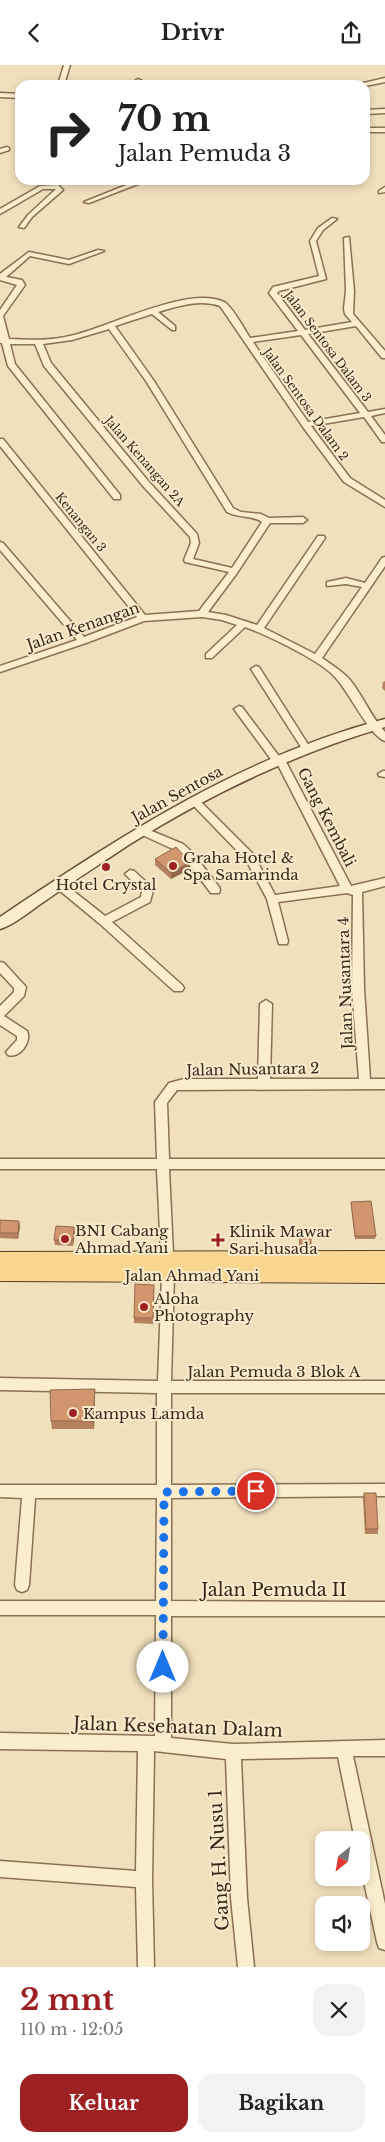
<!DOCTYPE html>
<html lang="id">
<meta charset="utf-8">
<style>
:root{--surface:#fff;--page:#f2f2f2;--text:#222;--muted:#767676;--accent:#9d2022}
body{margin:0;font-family:"Libre Baskerville",serif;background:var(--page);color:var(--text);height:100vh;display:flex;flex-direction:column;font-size:19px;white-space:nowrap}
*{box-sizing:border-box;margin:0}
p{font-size:16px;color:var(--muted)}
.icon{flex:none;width:28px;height:28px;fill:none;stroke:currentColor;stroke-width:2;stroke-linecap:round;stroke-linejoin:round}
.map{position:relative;height:1902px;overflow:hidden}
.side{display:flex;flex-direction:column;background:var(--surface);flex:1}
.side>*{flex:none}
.banner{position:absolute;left:15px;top:15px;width:355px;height:105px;border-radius:15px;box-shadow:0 2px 8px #0003;background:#fff;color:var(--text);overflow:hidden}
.needle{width:32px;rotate:210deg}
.controls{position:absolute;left:315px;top:1766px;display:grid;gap:10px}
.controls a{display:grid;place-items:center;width:55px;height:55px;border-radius:10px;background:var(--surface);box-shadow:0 2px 8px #0003;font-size:25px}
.pin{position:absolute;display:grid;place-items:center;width:42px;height:42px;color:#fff;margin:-21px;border:2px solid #fff;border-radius:50%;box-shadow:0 1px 5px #0007}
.me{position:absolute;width:55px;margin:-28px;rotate:0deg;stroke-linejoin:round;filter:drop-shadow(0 0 4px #0008)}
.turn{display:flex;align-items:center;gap:18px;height:105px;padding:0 20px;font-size:22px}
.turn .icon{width:65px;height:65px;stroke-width:2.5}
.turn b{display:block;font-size:35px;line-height:42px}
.round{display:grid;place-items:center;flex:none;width:52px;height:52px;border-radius:15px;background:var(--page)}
.overview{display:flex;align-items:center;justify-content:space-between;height:85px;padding:0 20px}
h1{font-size:30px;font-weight:800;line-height:38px;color:var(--accent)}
.cta{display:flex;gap:10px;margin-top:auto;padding:10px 20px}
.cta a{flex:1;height:58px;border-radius:15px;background:var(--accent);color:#fff;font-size:20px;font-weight:800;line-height:58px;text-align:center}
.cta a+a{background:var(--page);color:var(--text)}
header{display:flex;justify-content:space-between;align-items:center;height:65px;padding:0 20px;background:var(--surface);font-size:22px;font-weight:800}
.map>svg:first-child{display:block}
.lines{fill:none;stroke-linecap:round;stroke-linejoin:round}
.street-casing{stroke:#8a7054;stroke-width:3}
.secondary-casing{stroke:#6b5138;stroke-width:3}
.primary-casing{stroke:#563e29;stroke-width:2}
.street{fill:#fbeecf;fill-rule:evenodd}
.secondary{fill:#fbeecf;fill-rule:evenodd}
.primary{fill:#f9d68f;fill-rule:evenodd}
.wall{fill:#b5815f}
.shaded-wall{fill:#93694d}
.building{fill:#d2966e;stroke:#93694d}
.route{stroke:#1a73e8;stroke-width:9;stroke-dasharray:0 16.2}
.poi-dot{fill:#9d2022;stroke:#f8ebcc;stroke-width:2}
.labels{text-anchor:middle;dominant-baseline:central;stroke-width:4;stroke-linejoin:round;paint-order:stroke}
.far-street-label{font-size:12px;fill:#37281a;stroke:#f8ebcc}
.street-label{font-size:15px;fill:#37281a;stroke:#f8ebcc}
.poi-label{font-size:15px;fill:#37281a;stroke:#f8ebcc;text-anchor:start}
.near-street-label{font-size:18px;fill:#37281a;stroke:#f8ebcc}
</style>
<header><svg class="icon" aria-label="back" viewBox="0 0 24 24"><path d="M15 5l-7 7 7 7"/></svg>Drivr<svg class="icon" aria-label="share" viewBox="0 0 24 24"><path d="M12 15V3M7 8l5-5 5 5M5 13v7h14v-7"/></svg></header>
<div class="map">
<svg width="385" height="1902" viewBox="0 0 385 1902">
<rect width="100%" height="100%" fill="#f1e0bc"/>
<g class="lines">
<defs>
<g id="street">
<polygon points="64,0 70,0 64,20 58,20"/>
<polygon points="385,13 385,17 365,21 355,20"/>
<path d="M138,14l10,5 1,1c-5,0 -10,0 -14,-4z"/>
<polygon points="0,28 20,29 20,33 0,32"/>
<polygon points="385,44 385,48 365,49 365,45"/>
<rect x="365" y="63" width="20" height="4"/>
<polygon points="7,82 9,83 9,85 0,88 0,84"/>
<polygon points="139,115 148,115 89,138 84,137"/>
<polygon points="40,121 58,120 63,125 32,152 24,163 19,162 28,150 56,124 43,124 0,149 0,144"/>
<polygon points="385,122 385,127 379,128 379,126"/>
<path d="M332,153l5,1 -14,11 -7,11 10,38 -47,12 -2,2 28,37 47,-8 -7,-8 -1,-5 2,-18 -2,-53 5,-1 5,54 -1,23 32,37v7h-3l-26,-32 -48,8 60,78 17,-3v4l-14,3 14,19v7h-3l-18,-25 -53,9 39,52 35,22v7l-41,-25 -41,-55 -83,-121c-20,-7 -41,0 -62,6l17,14v4h-3l-20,-16 -37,12 39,55 79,127 8,4 20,2 8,4 34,-1 4,3 -4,3h-33l-33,50 -29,39 18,3 31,10 61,-89h6l1,2 -61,90 51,26 47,-67 -16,-3 -19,2v-4l19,-4 19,5 17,-25 3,-1v9l-63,92c10,7 20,13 28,22 13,16 21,37 35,52v9c-16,-5 -37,-52 -52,-66 -16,-16 -66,-40 -88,-48l-33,31h-6v-4l31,-29 -15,-5 -20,-3 -58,4 -58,22 -86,29v-6l77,-26 -77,-90v-8l3,1 81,94 53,-20 -137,-171v-7h3l142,176 54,-4 30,-39 -44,-10 -1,-2 7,-17 -1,-6 -47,-51 -99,-120 -9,-22h-25l5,20 105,131v4h-6l-106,-133 -6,-23h-2v-33l17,-25 -17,-5v-6l29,-22 40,8 29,-10 6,1 -35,13 -39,-8 -24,21 16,3 3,5 -22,31 6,23c20,1 41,2 61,-3 38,-8 118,-51 154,-34 7,3 21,28 26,36l48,-7 -29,-38 4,-6 46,-11 -9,-35 8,-13zM109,264l37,52 81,131c11,6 25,3 35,10l-30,46 -39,-9 6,-16 -2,-9 -48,-52 -98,-119 -8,-19 29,-4zM301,270l59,78 -52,9 -55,-80z"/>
<polygon points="256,601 259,602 309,681 311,683 309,685 303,685 251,604"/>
<polygon points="239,641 242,642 278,690 282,691 284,693 351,821 385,813 385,821 362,827 364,924 370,1014 385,1014 385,1024 177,1025 167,1038 169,1094 385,1094 385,1104 169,1104 174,1210 171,1316 385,1316 385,1328 171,1328 171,1420 385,1419 385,1431 171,1433 171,1536 385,1537 385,1551 171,1551 171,1673 233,1679 385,1675 385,1691 353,1691 385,1839 385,1885 379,1883 377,1877 361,1803 361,1775 355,1775 338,1692 241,1694 247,1833 254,1902 238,1902 231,1833 226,1694 154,1686 152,1815 154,1902 138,1902 136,1822 0,1812 0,1796 136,1806 138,1686 0,1684 0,1668 155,1671 156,1550 0,1550 0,1536 156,1536 157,1433 35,1433 29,1520 27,1525 22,1527 17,1525 15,1520 22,1433 0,1432 0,1420 157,1420 157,1328 0,1325 0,1313 158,1316 162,1210 157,1104 0,1104 0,1094 157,1094 155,1037 169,1018 184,1014 258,1014 260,939 266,935 272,939 270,1014 359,1014 352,924 353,830 347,828 278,837 288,876 287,879 279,879 267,834 246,795 189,736 194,733 198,734 254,790 275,830 340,821 277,698 273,697 234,644"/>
<polygon points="383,706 385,706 385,712 379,711 378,709"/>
<polygon points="142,762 183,779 192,787 219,822 220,825 219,828 211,828 184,793 175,785 138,768 137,766 138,764"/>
<polygon points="130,805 134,806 152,822 153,825 150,837 112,857 182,920 184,923 182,926 174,926 100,859 53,820 58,816 62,817 105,851 141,832 142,826 125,809"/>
<path d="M0,897l4,1 22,24 -2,9 -20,20 23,15c5,10 -7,28 -19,24l-2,-3 11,-12v-4l-17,-11v-19l14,-14v-4l-14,-15z"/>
</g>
<path id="secondary" d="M385,654v8c-91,27 -175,67 -255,117 -28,19 -57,37 -85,57 -14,9 -29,23 -45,28v-12c122,-82 241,-160 385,-198z"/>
<polygon id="primary" points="385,1186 385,1218 0,1216 0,1187"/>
</defs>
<!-- street casing -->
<use href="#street" class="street-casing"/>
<!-- secondary casing -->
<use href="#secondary" class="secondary-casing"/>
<!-- primary casing -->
<use href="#primary" class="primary-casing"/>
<!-- street -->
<use href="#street" class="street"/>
<!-- secondary -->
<use href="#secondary" class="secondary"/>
<!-- primary -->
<use href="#primary" class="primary"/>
</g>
<!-- wall -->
<g class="wall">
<polygon points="385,616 385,626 382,623 383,617"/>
<polygon points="155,794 190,804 171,814 155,800"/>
<polygon points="351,1137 376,1171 375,1174 355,1174 351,1140"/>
<polygon points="0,1155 19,1156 20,1162 18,1174 0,1173"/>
<polygon points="300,1165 311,1165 311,1182 299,1181"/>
<polygon points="75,1168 73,1181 55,1180 54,1175"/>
<polygon points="154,1225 153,1259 134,1258 134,1253"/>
<polygon points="95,1332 94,1364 52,1364 51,1356"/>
<polygon points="364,1428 378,1464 378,1469 365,1469 363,1433"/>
</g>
<!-- shaded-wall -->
<g class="shaded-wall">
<polygon points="190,797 190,804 171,814 171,808"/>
<polygon points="19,1156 20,1162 18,1174 18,1168"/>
<polygon points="74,1162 75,1168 73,1181 73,1175"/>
<polygon points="95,1324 95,1332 94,1364 93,1356"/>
</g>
<!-- building -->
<g class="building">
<polygon points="176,782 190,797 171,808 155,794"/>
<polygon points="371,1136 376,1171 355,1171 351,1137"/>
<polygon points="0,1155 19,1156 18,1168 0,1168"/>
<polygon points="56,1161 74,1162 73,1175 54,1175"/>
<polygon points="300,1165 311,1165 311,1179 300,1178"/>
<polygon points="135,1219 154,1220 153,1253 134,1253"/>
<polygon points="95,1324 93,1356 51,1356 50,1325"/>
<polygon points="364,1428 376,1428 378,1464 366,1464"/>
</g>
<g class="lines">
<!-- route -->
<polyline class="route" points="163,1602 164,1427 256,1426"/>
</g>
<!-- markers -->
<g class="poi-dot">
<circle cx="173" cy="801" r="5"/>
<circle cx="106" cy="802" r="5"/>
<circle cx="65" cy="1174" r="5"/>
<path d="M215.5 1167.5h5v5h5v5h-5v5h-5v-5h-5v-5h5z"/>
<circle cx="144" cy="1242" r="5"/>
<circle cx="73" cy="1348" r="5"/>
</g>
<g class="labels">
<!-- far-street labels -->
<g class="far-street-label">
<text transform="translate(328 281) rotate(53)">Jalan Sentosa Dalam 3</text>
<text transform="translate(306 339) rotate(54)">Jalan Sentosa Dalam 2</text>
<text transform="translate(145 396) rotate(49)">Jalan Kenangan 2A</text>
<text transform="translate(81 457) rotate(51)">Kenangan 3</text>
</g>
<!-- street labels -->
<g class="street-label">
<text transform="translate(83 561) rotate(-19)">Jalan Kenangan</text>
<text transform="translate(177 729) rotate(-29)">Jalan Sentosa</text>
<text transform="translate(327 752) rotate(63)">Gang Kembali</text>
<text transform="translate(345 918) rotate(-92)">Jalan Nusantara 4</text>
<text transform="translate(253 1004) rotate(-1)">Jalan Nusantara 2</text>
<text x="192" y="1210">Jalan Ahmad Yani</text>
<text x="274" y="1306">Jalan Pemuda 3 Blok A</text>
</g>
<!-- poi labels -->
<g class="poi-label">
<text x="183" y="792">Graha Hotel &amp;<tspan x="183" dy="17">Spa Samarinda</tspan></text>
<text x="106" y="819" text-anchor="middle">Hotel Crystal</text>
<text x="75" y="1165">BNI Cabang<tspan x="75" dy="17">Ahmad Yani</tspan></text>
<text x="229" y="1166">Klinik Mawar<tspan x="229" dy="17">Sari husada</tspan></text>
<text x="154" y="1233">Aloha<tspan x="154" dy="17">Photography</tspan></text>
<text x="83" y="1348">Kampus Lamda</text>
</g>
<!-- near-street labels -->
<g class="near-street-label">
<text x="274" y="1525">Jalan Pemuda II</text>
<text transform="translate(178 1662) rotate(2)">Jalan Kesehatan Dalam</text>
<text transform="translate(219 1795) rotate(-93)">Gang H. Nusu 1</text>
</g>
</g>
</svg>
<div class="controls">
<a><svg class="needle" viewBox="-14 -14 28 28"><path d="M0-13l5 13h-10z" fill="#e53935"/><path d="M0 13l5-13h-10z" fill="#767676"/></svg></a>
<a><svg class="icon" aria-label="sound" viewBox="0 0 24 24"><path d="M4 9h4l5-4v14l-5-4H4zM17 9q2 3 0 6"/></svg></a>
</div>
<div class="pin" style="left:256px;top:1426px;background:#d93025"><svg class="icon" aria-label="arrive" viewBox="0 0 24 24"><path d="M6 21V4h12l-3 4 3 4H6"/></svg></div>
<svg class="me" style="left:163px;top:1602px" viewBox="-20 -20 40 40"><circle r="19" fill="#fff"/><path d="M0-13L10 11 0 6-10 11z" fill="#1a73e8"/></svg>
<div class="banner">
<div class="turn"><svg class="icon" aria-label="right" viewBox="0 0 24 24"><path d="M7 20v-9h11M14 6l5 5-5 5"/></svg><div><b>70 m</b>Jalan Pemuda 3</div></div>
</div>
</div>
<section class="side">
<div class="overview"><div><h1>2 mnt</h1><p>110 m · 12:05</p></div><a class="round"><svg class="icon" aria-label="close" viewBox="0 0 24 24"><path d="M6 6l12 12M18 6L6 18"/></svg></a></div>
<div class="cta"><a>Keluar</a><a>Bagikan</a></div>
</section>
